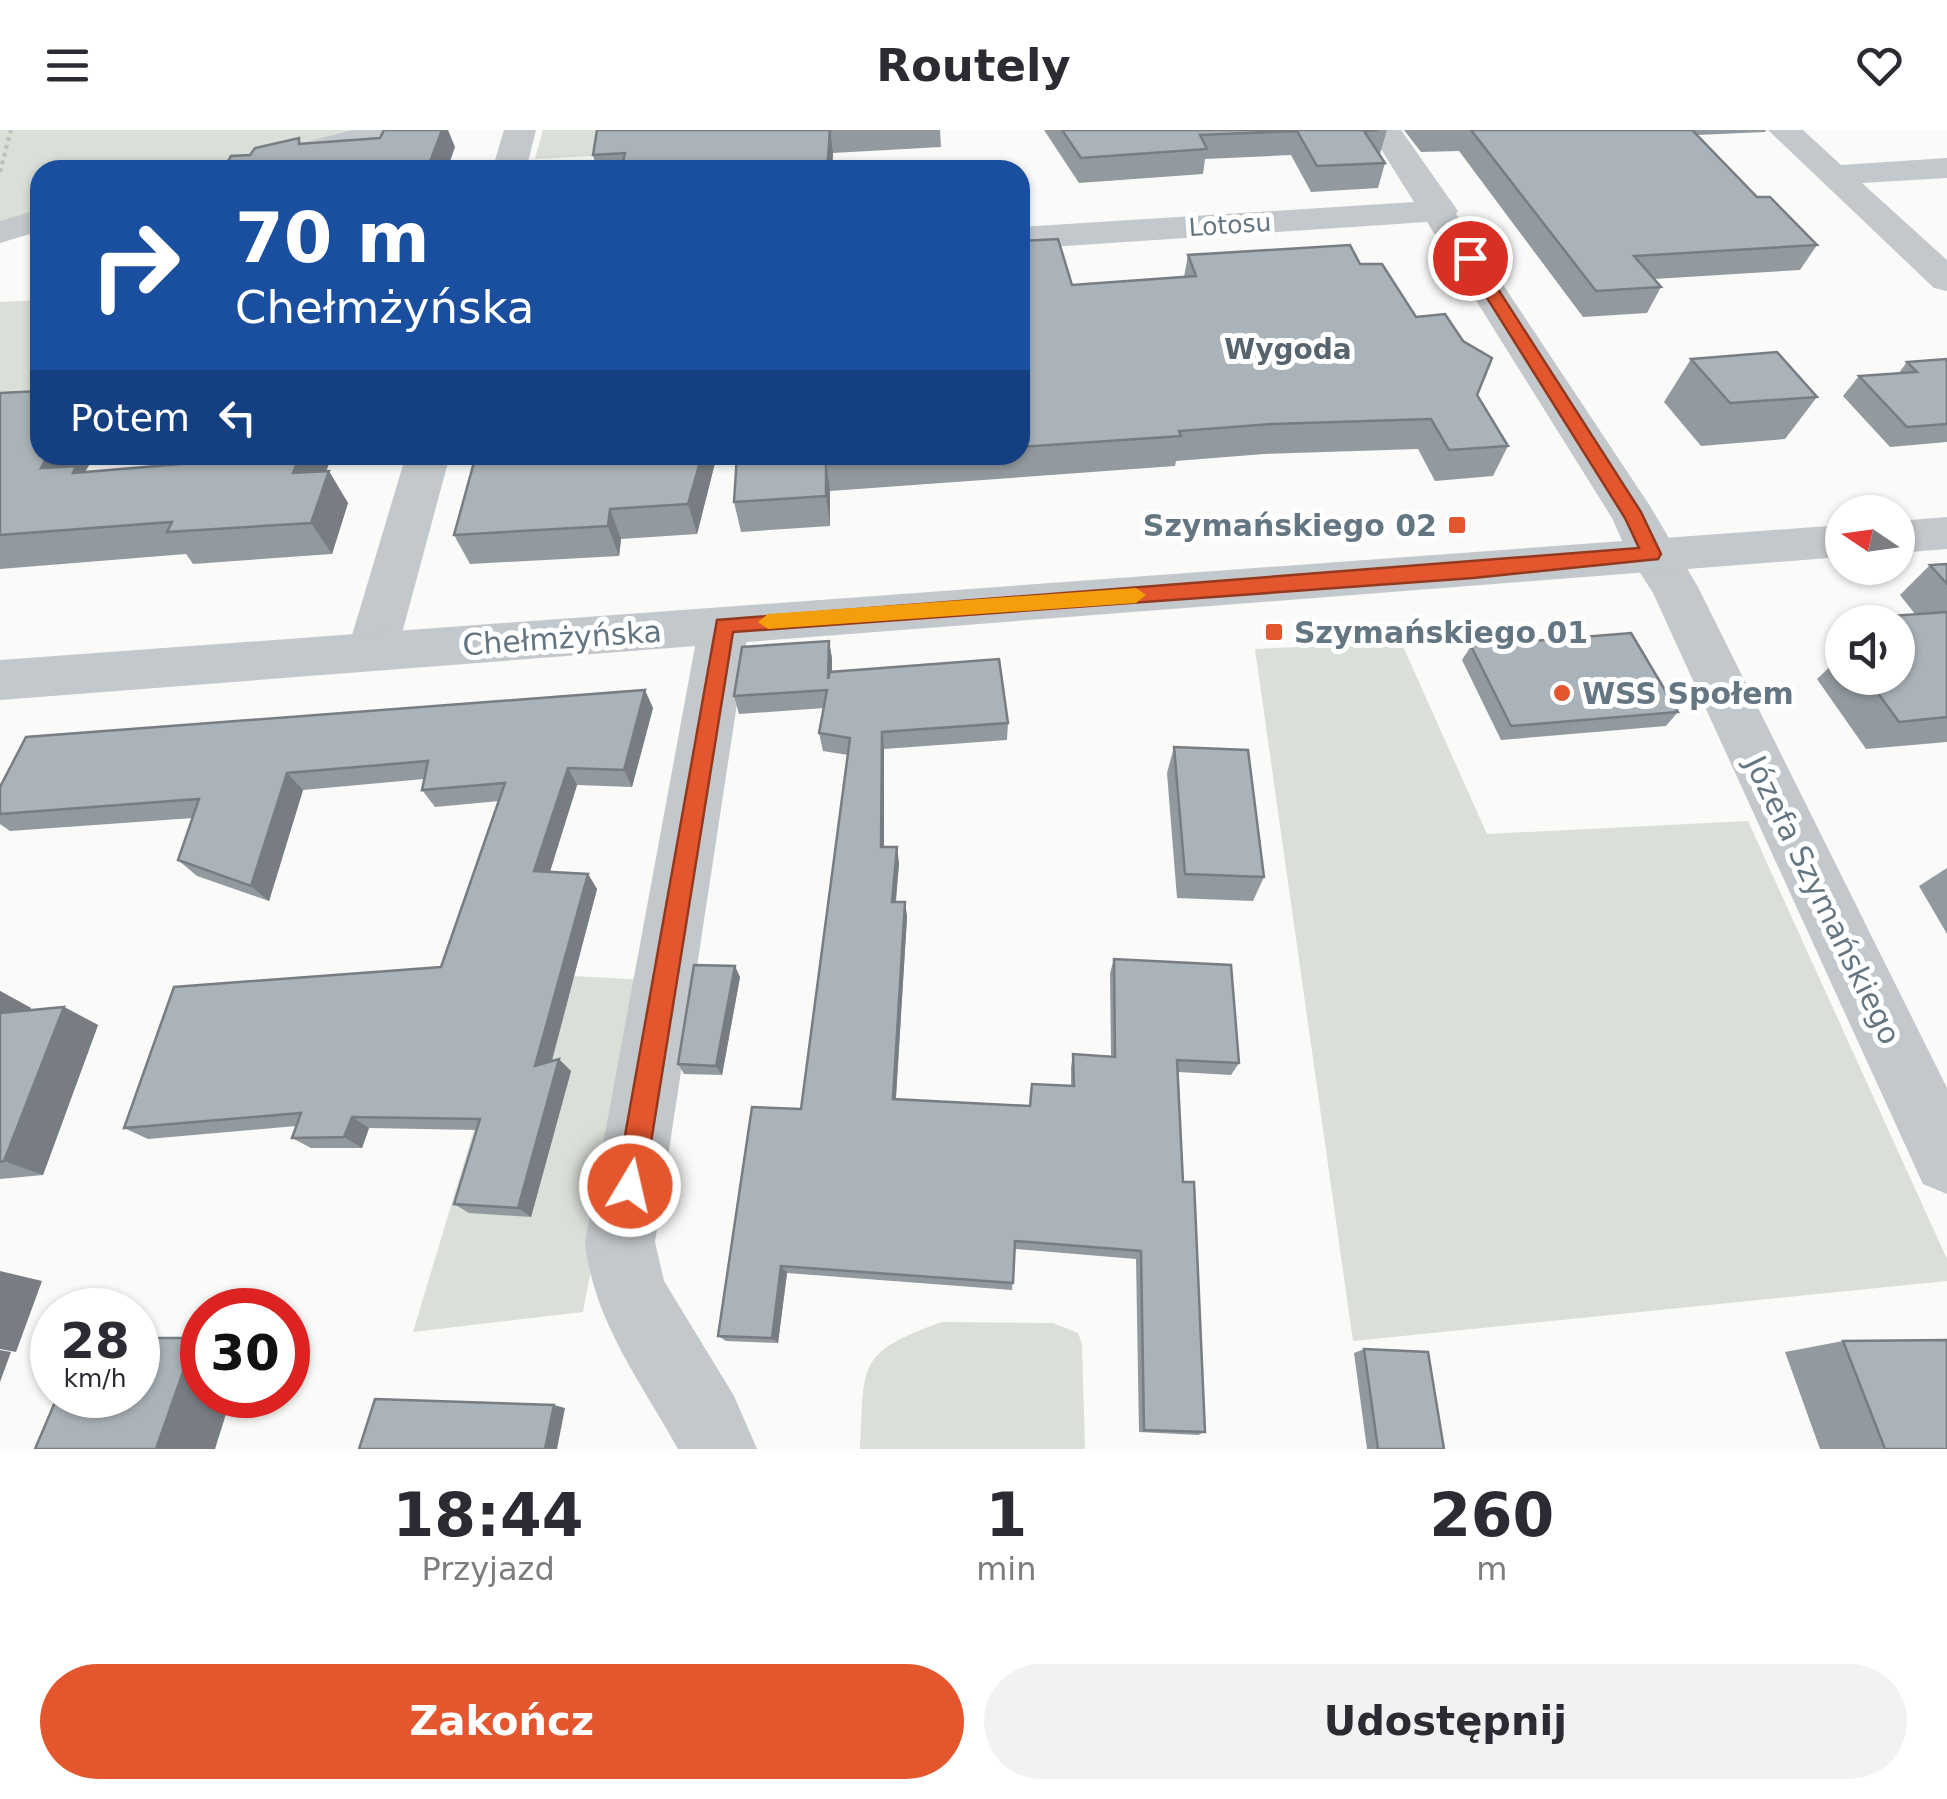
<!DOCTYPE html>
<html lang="pl">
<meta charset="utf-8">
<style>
:root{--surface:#fff;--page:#f2f2f3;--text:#2b2b33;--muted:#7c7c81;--accent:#e4572e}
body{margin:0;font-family:"DejaVu Sans",sans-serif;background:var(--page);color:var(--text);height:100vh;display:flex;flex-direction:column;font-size:38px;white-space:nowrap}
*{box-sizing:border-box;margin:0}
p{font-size:32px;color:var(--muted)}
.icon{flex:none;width:55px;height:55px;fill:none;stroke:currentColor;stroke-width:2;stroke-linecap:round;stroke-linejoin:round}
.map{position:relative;height:1319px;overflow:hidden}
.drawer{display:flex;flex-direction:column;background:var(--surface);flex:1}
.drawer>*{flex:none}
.hud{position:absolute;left:30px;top:30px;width:1000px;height:305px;border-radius:30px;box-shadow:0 2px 8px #0004;background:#1a4fa0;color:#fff;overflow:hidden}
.needle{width:65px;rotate:283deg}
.fabs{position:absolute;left:1825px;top:365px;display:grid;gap:20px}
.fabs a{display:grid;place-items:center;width:90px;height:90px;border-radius:50%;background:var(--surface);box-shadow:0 2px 8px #0004;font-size:50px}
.speed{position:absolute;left:30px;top:1158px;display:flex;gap:20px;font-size:50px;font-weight:700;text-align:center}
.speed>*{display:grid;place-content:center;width:130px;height:130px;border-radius:50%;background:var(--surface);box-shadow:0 2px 8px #0004;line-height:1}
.speed small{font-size:25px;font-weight:400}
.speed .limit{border:15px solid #d22;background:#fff;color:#111}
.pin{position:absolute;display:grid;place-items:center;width:85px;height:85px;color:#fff;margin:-42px;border:5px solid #fff;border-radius:50%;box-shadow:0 2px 10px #0007}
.me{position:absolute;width:110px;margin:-55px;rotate:9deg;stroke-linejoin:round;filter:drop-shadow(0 0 8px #0008)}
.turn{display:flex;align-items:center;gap:35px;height:210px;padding:0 40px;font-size:45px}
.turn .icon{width:130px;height:130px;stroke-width:2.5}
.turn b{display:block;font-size:70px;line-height:85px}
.then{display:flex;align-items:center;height:95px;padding:0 40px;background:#0003;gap:20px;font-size:38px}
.eta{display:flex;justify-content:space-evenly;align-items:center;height:170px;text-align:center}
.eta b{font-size:60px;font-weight:700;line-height:70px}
.cta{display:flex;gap:20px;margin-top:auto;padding:20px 40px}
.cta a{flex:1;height:115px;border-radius:60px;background:var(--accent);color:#fff;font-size:40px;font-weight:700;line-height:115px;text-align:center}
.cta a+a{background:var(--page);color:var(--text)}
header{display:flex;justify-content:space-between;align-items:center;height:130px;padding:0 40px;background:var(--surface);font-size:45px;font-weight:700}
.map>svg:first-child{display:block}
.green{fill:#dadfd7}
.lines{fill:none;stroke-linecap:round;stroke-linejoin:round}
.path{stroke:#bbbfc2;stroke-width:4;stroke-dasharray:4 4;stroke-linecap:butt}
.minor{fill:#c3c8cc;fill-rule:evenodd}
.tertiary{fill:#c3c8cc;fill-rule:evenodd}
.wall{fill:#929a9f}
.shaded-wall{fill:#777d82}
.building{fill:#aab3b9;stroke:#777d82;stroke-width:2.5}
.route{fill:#e4572e;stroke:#94391e;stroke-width:2.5}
.slow{fill:#f59e0b}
.poi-dot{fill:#e4572e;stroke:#fff;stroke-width:4}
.labels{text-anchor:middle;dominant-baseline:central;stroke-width:10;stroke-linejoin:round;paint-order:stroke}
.far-street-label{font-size:25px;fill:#657683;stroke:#fff}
.far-neighbourhood-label{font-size:28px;font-weight:bold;fill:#57646e;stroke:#fff}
.poi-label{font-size:30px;font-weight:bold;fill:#657683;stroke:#fff;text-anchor:start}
.street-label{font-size:30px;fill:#657683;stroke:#fff}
</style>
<header><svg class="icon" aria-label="menu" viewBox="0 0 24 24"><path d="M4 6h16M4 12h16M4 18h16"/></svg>Routely<svg class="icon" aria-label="heart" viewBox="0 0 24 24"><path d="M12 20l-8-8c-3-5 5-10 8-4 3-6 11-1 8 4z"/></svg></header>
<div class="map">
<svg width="1947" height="1319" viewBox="0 0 1947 1319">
<rect width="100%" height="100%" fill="#fafaf8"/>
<!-- green -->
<g class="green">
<polygon points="0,0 375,0 218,40 40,40 40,86 0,96"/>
<polygon points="543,0 730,0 723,19 535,29"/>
<polygon points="40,170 40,279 0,281 0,172"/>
<polygon points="1401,512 1487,704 1748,691 1947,1129 1947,1151 1353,1211 1255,519"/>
<polygon points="521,843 645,850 583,1182 413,1202"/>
<path d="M942,1192l111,1 25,10 4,11 3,105h-225c5,-85 -5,-96 82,-127z"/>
</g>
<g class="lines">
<!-- path -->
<polyline class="path" points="0,42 11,0"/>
<!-- minor -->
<g class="minor">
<polygon points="353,0 408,0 403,7 273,40 216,40 221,33"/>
<polygon points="504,0 536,0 526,40 492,40"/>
<polygon points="1369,0 1401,0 1458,81 1456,84 1650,376 1698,457 1947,958 1947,1064 1923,1054 1653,463 1628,424 1612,388 1427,92 1020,119 1020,97 1414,72"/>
<polygon points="1768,0 1803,0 1841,35 1947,28 1947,48 1862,53 1947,130 1947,161 1934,158"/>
<polygon points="40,79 40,101 0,113 0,91"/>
<polygon points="406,325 450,325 397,522 390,535 372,541 354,535 347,522"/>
<path d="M724,477l17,5 8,13 -94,617 9,39 70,115 23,53h-79c-37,-67 -85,-129 -93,-207l114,-617 8,-13z"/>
</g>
<!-- tertiary -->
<g class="tertiary">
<polygon points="1947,387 1947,419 1898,423 1898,391"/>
<polygon points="1842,395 1842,427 0,570 0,530"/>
</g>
</g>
<!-- wall -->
<g class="wall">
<polygon points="597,0 940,0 941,17 833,23 832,40 597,40 593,25"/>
<polygon points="1044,0 1387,0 1380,24 1385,33 1378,58 1311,62 1291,25 1205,29 1203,44 1079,53"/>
<polygon points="1404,0 1766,0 1765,2 1697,5 1757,67 1817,115 1800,140 1654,149 1661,157 1647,183 1583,187 1459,21 1421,22"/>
<polygon points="1020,111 1072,155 1184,147 1188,125 1360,134 1416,187 1477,265 1508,316 1493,346 1435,351 1418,319 1264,324 1176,331 1175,336 830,361 830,396 741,402 734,372 737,325 1020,325"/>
<polygon points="1691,229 1817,267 1785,309 1701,316 1664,272"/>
<polygon points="1947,229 1947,312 1890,317 1843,266 1859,246 1898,244 1907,232"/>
<polygon points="0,263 95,325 85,342 180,334 184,325 332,325 326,341 348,373 332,424 193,434 186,424 0,439"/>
<polygon points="717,325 697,404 621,409 619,426 470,434 454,405"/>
<polygon points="1947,434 1947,612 1866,619 1817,549 1842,525 1842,548 1898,548 1898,492 1871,492 1876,487 1915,484 1900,465 1930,435"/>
<polygon points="829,511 832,529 832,542 1008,593 1007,610 884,619 884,717 899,733 896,772 905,772 907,787 896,969 1030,976 1071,956 1071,937 1073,924 1111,926 1110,843 1114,829 1239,933 1231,945 1178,942 1183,1052 1205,1302 1198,1305 1139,1302 1136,1129 1015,1119 1012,1160 787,1143 778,1213 726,1211 718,1206 801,979 848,625 823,621 819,603 824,578 739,584 734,566"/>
<polygon points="1471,516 1678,582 1666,596 1501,610 1462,530"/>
<polygon points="653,578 632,657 577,655 550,742 588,744 597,759 552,931 571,941 531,1087 469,1083 454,1074 477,1000 369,998 362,1018 311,1018 292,1008 296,996 148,1009 124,998 441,837 499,671 435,677 422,660 424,649 303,660 269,771 197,746 178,730 193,688 10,701 0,694 0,657"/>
<polygon points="1174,617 1264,747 1253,771 1177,768 1167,643"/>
<polygon points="1947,738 1947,804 1919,756"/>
<polygon points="740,847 722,945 684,944 678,934"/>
<polygon points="0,861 31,878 29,880 64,877 98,895 43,1045 0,1049"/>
<polygon points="1843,1211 1947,1319 1820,1319 1785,1222"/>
<polygon points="1364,1219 1444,1319 1367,1319 1354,1223"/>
</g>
<!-- shaded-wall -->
<g class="shaded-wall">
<polygon points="442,0 448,0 455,17 447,40 427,40"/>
<polygon points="830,0 833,23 832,40 827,40"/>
<polygon points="48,325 95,325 83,345 41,338"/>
<polygon points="300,325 332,325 314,375 293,343"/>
<polygon points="702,325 717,325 697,404 688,374"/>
<polygon points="826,331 830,361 830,396 826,366"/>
<polygon points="329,341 348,373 332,424 311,393"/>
<polygon points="610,379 621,409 619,426 608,396"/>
<polygon points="829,511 832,529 832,566 828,549"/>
<polygon points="645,560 653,578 632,657 624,640"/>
<polygon points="882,602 884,619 884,733 881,717"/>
<polygon points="568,638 577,655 545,757 534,741"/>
<polygon points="287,643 303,660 269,771 251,756"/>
<polygon points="897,717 899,733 894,787 892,772"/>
<polygon points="588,744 597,759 547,948 535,936"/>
<polygon points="905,772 907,787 895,980 893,969"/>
<polygon points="735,836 740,847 722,945 716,936"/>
<polygon points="0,861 31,878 20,903 0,893"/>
<polygon points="64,877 98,895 43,1045 4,1031"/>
<polygon points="559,929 571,941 531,1087 518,1078"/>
<polygon points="352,987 369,998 362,1018 344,1007"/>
<polygon points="781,1136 787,1143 778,1213 772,1208"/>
<polygon points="0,1141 42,1151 16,1222 0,1219"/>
<polygon points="195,1208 202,1210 202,1265 232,1265 215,1319 156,1319"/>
<polygon points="0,1220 11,1222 0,1252"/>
<polygon points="554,1275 565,1278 557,1319 545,1319"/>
</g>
<!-- building -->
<g class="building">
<polygon points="384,0 442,0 427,40 223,40 231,26 250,25 255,18 299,8 299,14 380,8"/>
<polygon points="597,0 830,0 827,40 621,40 625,23 593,25"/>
<polygon points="1062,0 1378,0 1364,1 1385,33 1317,36 1297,1 1200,5 1207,19 1081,28"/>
<polygon points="1471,0 1692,0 1757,67 1770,67 1817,115 1634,126 1661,157 1596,161"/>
<polygon points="1058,109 1072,155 1196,146 1188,125 1350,115 1360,134 1382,134 1416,187 1445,184 1463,211 1492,228 1477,265 1508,316 1449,320 1431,289 1272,294 1179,301 1181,306 1020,317 1020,111"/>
<polygon points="1777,222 1817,267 1730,273 1691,229"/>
<polygon points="1947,229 1947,294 1907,297 1859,246 1917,242 1907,232"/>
<polygon points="40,261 40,325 48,325 41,338 76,336 73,343 180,334 184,325 300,325 293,343 329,341 311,393 167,402 172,392 0,405 0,263"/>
<polygon points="476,325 702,325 688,374 610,379 608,396 454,405"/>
<polygon points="737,325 911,325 826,331 826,366 734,372"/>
<polygon points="1947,434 1947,454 1930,435"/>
<polygon points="1947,482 1947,587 1899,592 1867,548 1898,548 1898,517 1900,517 1898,514 1898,492 1881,492 1876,487"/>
<polygon points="1631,503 1678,582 1511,596 1471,516"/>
<polygon points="829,511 828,549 830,542 999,529 1008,593 882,602 881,717 897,717 892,772 905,772 893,969 1030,976 1032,954 1074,956 1073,924 1115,927 1114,829 1231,835 1239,933 1177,930 1183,1052 1194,1052 1205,1302 1144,1300 1141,1121 1015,1111 1013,1153 781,1136 772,1208 718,1206 752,977 801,979 850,608 819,603 827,560 734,566 742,517"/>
<polygon points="645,560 624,640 568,638 534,741 588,744 535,936 559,929 518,1078 454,1074 480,989 352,987 344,1007 292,1008 301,983 124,998 174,857 441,837 505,653 422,660 428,631 287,643 251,756 178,730 199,669 0,684 0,657 26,607"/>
<polygon points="1174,617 1248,620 1264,747 1185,744"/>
<polygon points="694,835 735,836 716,936 678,934"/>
<polygon points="64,877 4,1031 0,1032 0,883"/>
<polygon points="138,1208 195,1208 156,1319 35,1319 58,1265 138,1265"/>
<polygon points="1947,1210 1947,1319 1885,1319 1843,1211"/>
<polygon points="1364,1219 1428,1222 1444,1319 1378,1319"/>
<polygon points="375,1269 554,1275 545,1319 359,1319"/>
</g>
<!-- route -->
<polygon class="route" points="1470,123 1478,128 1641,382 1661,424 1658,429 1473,448 733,502 644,1056 640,1067 630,1071 620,1067 616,1056 717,490 1639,418 1625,388 1462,128"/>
<!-- slow -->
<polygon class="slow" points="1136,458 1146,465 1136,473 768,499 758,492 768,484"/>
<!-- markers -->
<g class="poi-dot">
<rect x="1447" y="385" width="20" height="20" rx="5"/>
<rect x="1264" y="492" width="20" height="20" rx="5"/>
<circle cx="1562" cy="563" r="10"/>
</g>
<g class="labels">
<!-- far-street labels -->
<g class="far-street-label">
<text transform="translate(1230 95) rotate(-4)">Lotosu</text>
</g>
<!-- far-neighbourhood labels -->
<g class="far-neighbourhood-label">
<text x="1288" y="219">Wygoda</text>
</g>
<!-- poi labels -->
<g class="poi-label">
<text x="1437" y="395" text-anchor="end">Szymańskiego 02</text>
<text x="1294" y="502">Szymańskiego 01</text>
<text x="1582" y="563">WSS Społem</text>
</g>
<!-- street labels -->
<g class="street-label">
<text transform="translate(562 508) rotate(-4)">Chełmżyńska</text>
<text transform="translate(1823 770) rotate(64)">Józefa Szymańskiego</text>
</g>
</g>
</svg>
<div class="fabs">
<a><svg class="needle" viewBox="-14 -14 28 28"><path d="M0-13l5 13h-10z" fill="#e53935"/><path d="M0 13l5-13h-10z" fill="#7c7c81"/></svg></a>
<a><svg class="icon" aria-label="sound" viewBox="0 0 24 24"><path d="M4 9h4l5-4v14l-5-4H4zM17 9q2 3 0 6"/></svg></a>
</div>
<div class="speed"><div>28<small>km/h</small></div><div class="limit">30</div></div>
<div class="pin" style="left:1470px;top:128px;background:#d93025"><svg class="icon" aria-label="arrive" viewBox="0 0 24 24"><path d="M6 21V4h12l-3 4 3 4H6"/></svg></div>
<svg class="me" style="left:630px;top:1056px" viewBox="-20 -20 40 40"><circle r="17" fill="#e4572e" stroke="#fff" stroke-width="3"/><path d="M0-11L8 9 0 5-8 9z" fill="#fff"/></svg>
<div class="hud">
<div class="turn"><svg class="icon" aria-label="right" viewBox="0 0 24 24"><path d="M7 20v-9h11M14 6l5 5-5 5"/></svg><div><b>70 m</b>Chełmżyńska</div></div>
<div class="then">Potem<svg class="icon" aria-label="left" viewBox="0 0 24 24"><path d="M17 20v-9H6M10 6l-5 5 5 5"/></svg></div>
</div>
</div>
<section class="drawer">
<div class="eta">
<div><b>18:44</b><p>Przyjazd</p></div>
<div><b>1</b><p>min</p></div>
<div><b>260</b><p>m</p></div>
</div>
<div class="cta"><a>Zakończ</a><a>Udostępnij</a></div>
</section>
